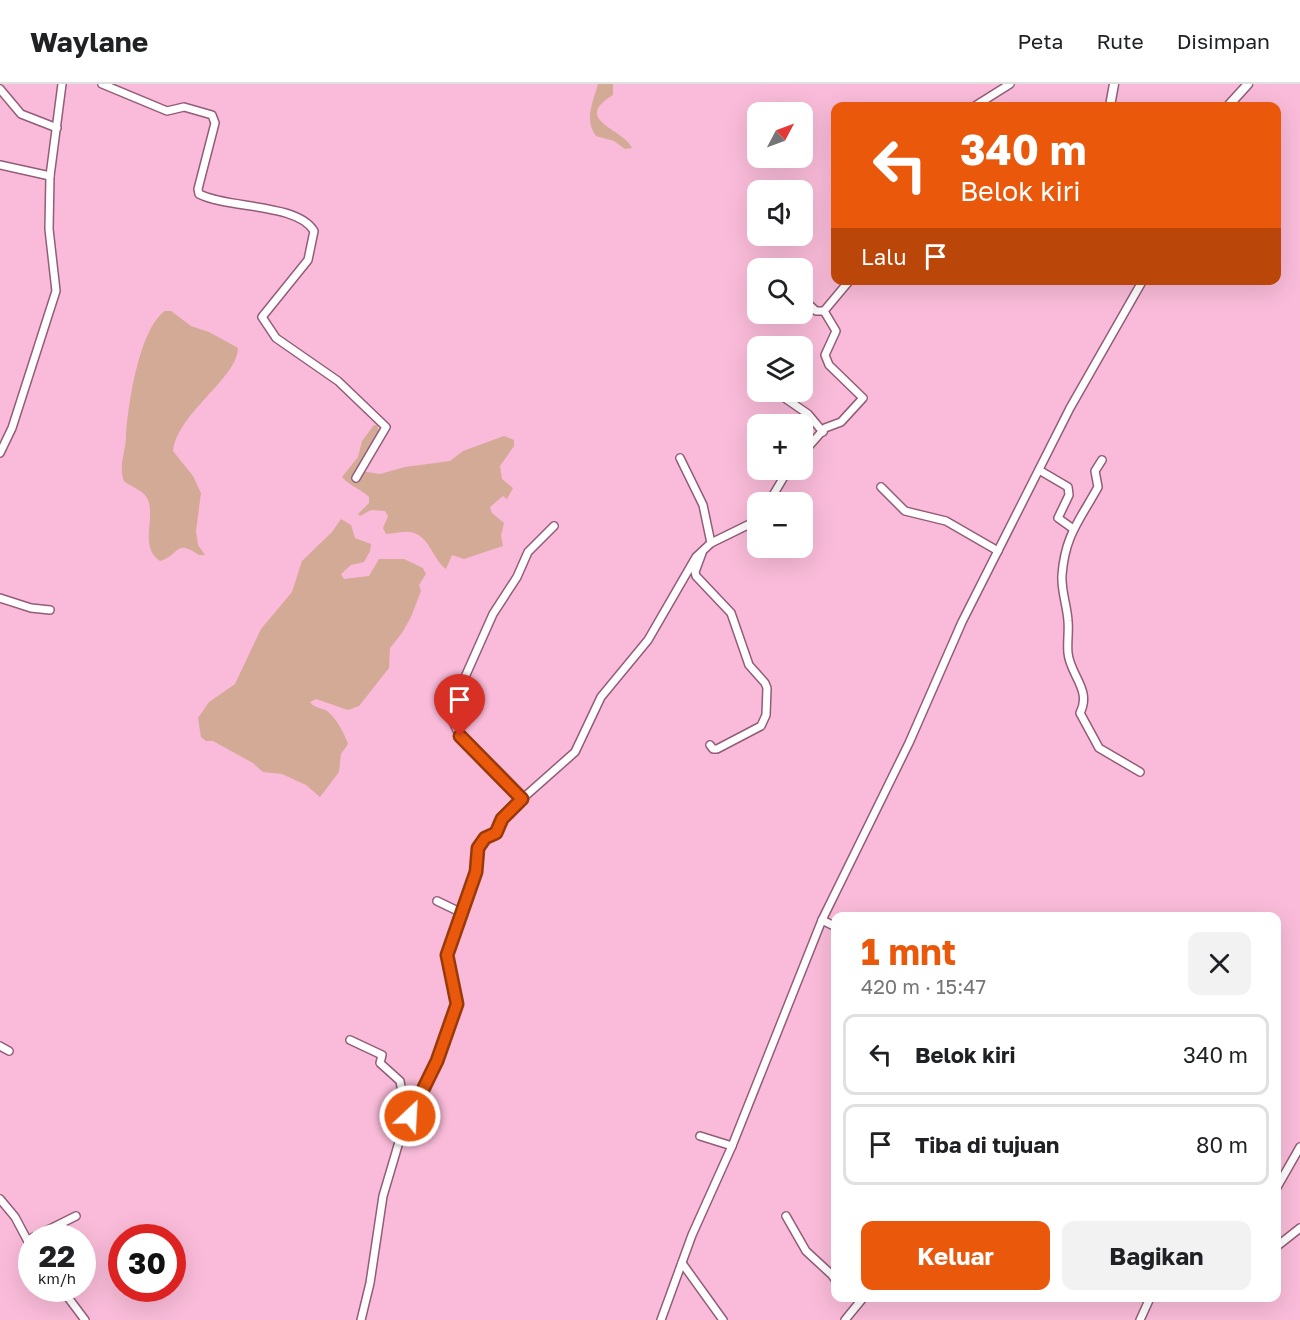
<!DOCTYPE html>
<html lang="id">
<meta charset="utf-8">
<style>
:root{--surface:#fff;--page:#f2f2f2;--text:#202124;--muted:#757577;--line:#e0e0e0;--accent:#ea580c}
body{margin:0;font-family:"Golos Text",sans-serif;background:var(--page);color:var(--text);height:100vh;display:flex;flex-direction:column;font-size:22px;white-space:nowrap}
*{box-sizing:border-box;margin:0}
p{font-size:20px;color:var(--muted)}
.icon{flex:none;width:33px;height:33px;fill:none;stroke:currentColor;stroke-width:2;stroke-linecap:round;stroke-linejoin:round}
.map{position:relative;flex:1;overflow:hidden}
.drawer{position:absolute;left:831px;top:828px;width:450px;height:390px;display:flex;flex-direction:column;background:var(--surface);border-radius:12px;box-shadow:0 6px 24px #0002}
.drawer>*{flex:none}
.guide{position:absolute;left:831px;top:18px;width:450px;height:183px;border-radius:12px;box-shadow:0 6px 24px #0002;background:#ea580c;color:#fff;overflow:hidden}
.needle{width:39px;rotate:49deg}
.controls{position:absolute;left:747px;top:18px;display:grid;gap:12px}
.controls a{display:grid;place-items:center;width:66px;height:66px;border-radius:12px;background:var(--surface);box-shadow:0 6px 24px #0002;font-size:30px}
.speed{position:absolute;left:18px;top:1140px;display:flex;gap:12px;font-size:30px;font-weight:700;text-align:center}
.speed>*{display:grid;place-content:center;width:78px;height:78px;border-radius:50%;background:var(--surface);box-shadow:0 6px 24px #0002;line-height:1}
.speed small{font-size:15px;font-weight:400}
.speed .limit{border:9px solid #d22;background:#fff;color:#111}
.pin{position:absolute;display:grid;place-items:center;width:51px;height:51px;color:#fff;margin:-62px -26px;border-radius:50% 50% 50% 0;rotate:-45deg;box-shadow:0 0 6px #0007}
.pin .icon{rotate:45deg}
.me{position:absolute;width:66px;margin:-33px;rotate:25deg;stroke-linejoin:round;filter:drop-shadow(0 0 4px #0008)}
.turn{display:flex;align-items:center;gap:21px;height:126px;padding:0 30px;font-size:27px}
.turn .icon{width:78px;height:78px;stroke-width:2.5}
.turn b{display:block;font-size:42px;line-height:51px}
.then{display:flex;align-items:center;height:57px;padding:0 30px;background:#0003;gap:12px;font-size:22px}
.round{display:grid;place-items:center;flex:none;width:63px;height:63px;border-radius:12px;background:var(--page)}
.summary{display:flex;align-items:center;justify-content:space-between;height:102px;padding:0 30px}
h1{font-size:36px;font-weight:700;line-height:45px;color:var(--accent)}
.cta{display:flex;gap:12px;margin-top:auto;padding:12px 30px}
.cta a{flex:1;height:69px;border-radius:12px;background:var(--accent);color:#fff;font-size:24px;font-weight:700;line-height:69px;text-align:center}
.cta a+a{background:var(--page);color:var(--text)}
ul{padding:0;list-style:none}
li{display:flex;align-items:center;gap:18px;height:81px;margin:0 12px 9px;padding:0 18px;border:3px solid var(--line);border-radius:12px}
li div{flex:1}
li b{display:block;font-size:22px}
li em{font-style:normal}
header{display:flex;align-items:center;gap:36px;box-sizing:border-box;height:84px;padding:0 30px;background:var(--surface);border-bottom:2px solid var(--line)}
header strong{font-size:28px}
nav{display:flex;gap:33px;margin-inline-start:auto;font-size:21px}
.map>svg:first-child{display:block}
.green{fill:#d3aa95}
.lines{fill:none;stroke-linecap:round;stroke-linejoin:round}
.minor-casing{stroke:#935c78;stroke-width:10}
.tertiary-casing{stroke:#935c78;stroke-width:11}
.minor{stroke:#fff;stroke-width:7}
.tertiary{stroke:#fff;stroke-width:8}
.route-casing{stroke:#983908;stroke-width:15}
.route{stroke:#ea580c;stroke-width:10}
</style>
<header>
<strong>Waylane</strong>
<nav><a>Peta</a><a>Rute</a><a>Disimpan</a></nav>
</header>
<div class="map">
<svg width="1300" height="1236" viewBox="0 0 1300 1236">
<rect width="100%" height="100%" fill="#f9bbd9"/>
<!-- green -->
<g class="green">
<path d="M598,0h15v11c-42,25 11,34 19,53l-7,1 -11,-8 -18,-5c-12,-18 -3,-33 2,-52z"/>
<path d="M165,227h6l20,15 18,6 29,16c-1,31 -60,64 -65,103l20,25 8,17 -5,38 2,14 7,10h-6c-24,-17 -19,0 -39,6 -22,-14 -3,-45 -13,-63 -4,-8 -16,-11 -23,-17 -6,-15 2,-30 2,-45 2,-31 13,-107 39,-125z"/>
<path d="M374,341h3l2,6 -21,36 2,4 20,3 25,-7 45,-6 13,-10 41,-15 10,4v6l-14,20 2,13 11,9 -6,11 -4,-3 -13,11 2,6 12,10 -3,13 2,10 -39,13 -12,-4 -6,14c-14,-10 -16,-34 -36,-37 -7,-1 -16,2 -24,2l-3,-6 5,-12 -3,-5 -14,-1 -11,6 -2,-2 11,-11v-6c-8,-8 -18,-10 -27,-20l16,-20 4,-16z"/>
<path d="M341,435l10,6 4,13 16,6 -1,7 -6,11 -13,3 -10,9 3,5 25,-3 10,-17h25l19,9 3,6 -7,11 2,6 -10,26 -9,16 -12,15 -1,20 -30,38 -11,4 -32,-11 -6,3c5,7 11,5 17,9 10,8 17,22 21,33l-7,10 -2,18 -19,25 -14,-12 -24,-11 -19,-2 -10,-9 -40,-22h-7l-5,-4 -3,-19 11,-16 26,-18 26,-55 31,-37 10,-31 30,-29z"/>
</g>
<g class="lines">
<defs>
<g id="minor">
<path d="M102,0l65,27 17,-4 28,8 3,8 -17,66 1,5c30,15 98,9 115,37l-6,29 -46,57 14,21 62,43 48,46 -30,51"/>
<polyline points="0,5 21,30 57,44"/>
<polyline points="975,22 1010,0"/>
<polyline points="0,81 50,92"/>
<polyline points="802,214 816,227 824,227"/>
<polyline points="776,308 808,330 823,348"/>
<polyline points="0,369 12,344 56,207 49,145 50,92 62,0"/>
<polyline points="802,370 825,344 841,338 863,314 829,281 825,271 836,247 824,227 850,196"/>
<polyline points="680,374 703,421 711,459"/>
<path d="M1102,376l-7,11 3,16c-18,33 -33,48 -36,88 -1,16 5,30 6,46 1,10 -1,21 0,32 2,22 24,37 12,60l19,35 41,24"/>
<polyline points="1039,386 1068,403 1069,411 1058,434 1072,444"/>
<polyline points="881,403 905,427 946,437 998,467"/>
<polyline points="769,418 788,386"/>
<polyline points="702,469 695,488 696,492 731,529 749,581 765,599 767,604 766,631 761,642 717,665 713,665 710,661"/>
<polyline points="0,514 31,524 50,526"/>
<polyline points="522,715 460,652 451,634 457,611 493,530 517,493 528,468 554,442"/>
<polyline points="437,817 462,829"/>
<polyline points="822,836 836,843"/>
<polyline points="350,956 382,971 380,979 400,997 405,1025 410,1032"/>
<polyline points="0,962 9,967"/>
<polyline points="700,1052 732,1062"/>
<polyline points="1276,1105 1300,1063"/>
<polyline points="0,1115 15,1133 32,1165"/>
<polyline points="786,1132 806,1167 832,1191 836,1197"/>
<polyline points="32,1154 76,1132"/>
<polyline points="1276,1163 1300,1144"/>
<polyline points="682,1179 723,1236"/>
<polyline points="61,1204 85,1236"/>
<polyline points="361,1236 370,1199 383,1112 399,1058 437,977 457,920 447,871 476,788 478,764 485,755 496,749 502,735 522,715 575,668 601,613 648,556 696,473 711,459 758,436"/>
<polyline points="661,1236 692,1151 732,1062 822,836 909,659 962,538 1070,324 1143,196"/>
<polyline points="845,1236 863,1214"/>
<polyline points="1140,1236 1150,1214"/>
</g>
<g id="tertiary">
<polyline points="1110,22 1114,0"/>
<polyline points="1228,22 1248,0"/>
</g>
</defs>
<!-- minor casing -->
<use href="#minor" class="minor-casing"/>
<!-- tertiary casing -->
<use href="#tertiary" class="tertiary-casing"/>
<!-- minor -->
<use href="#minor" class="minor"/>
<!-- tertiary -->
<use href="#tertiary" class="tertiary"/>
</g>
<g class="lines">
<defs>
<polyline id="route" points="410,1032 437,977 457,920 447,871 476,788 478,764 485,754 496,749 502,735 522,715 460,652"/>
</defs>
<!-- route casing -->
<use href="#route" class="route-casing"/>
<!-- route -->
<use href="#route" class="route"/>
</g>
</svg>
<div class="controls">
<a><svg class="needle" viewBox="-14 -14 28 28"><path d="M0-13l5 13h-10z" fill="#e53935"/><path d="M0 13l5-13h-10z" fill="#757577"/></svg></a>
<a><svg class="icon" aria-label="sound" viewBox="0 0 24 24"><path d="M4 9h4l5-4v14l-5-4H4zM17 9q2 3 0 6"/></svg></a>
<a><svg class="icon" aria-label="search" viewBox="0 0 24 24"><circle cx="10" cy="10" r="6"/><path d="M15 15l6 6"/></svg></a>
<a><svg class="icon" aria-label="layers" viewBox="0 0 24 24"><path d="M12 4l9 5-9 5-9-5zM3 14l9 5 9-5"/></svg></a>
<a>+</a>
<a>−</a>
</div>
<div class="speed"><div>22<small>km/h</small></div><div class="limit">30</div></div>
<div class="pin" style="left:460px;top:652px;background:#d93025"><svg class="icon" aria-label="arrive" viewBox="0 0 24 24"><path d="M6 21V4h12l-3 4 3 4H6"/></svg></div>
<svg class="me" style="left:410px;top:1032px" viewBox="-20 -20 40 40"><circle r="17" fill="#ea580c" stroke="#fff" stroke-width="3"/><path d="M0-11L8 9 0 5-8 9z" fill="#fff"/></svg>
<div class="guide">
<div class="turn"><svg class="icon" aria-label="left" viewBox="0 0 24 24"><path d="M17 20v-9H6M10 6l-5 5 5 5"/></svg><div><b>340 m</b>Belok kiri</div></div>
<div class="then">Lalu<svg class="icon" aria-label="arrive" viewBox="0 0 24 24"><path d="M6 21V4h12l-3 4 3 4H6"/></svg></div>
</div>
<section class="drawer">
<div class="summary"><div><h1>1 mnt</h1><p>420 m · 15:47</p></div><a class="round"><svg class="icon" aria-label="close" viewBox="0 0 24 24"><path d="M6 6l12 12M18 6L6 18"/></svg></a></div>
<ul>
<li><svg class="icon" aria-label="left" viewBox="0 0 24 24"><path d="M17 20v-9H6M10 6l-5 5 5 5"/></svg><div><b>Belok kiri</b></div><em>340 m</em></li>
<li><svg class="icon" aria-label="arrive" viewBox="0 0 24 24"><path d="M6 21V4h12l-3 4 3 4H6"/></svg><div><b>Tiba di tujuan</b></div><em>80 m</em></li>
</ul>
<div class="cta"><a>Keluar</a><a>Bagikan</a></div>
</section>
</div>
